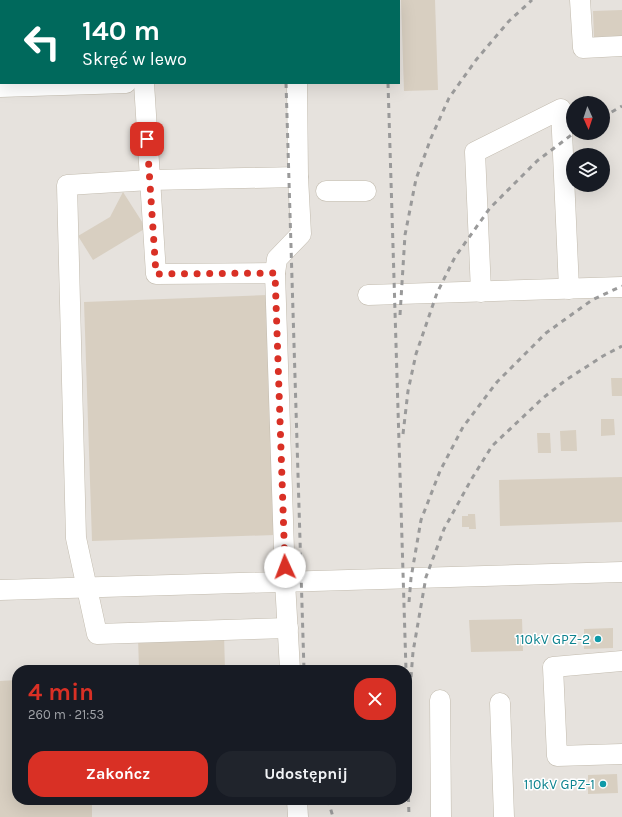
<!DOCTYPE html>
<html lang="pl">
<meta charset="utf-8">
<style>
:root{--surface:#171b24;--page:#20242c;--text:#f1f3f6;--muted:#9ea1a6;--accent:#d93025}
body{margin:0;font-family:Karla,sans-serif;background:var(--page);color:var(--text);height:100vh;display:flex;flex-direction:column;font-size:15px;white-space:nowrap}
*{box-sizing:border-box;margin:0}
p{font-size:13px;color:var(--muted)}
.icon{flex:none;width:22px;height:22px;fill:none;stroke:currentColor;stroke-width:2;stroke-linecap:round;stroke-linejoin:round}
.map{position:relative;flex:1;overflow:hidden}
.drawer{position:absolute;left:12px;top:665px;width:400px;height:140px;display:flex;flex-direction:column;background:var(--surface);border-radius:16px;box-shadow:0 4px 16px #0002}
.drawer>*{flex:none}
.hud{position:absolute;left:0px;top:0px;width:400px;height:84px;box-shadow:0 4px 16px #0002;background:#00695c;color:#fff;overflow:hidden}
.needle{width:26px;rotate:177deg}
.fabs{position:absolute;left:566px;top:96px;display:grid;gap:8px}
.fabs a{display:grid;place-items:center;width:44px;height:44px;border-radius:50%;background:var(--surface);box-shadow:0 4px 16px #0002;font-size:20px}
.pin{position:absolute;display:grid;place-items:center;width:34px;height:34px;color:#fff;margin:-17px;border-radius:8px;box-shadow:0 2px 6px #0006}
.me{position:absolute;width:44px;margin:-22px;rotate:358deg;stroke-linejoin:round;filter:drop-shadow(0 0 3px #0008)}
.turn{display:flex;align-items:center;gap:14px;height:84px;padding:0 16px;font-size:18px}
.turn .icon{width:52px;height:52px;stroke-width:2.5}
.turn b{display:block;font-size:28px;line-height:34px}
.round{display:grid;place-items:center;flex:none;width:42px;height:42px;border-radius:16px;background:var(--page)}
.headline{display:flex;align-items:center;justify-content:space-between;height:68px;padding:0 16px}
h1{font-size:24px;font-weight:700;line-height:30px;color:var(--accent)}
.primary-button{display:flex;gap:8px;margin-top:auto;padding:8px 16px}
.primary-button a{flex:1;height:46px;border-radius:16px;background:var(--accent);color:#fff;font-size:16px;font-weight:700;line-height:46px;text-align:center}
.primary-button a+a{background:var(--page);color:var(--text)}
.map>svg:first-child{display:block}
.industrial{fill:#e6e2dd;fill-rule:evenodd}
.building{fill:#d8cfc1}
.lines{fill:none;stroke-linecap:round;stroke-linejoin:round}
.minor-casing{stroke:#c2bbae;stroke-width:21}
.minor{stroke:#fff;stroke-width:20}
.rail{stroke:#9a9a9a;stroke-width:3;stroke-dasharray:5 5;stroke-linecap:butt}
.route{stroke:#d93025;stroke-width:7;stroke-dasharray:0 12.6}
.culture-dot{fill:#0f9aa8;stroke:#fff;stroke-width:1.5}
.labels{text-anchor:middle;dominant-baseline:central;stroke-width:3;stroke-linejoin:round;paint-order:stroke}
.culture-label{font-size:14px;fill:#0d838f;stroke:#fff;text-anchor:end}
</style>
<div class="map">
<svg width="622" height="817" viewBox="0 0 622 817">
<rect width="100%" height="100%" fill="#f6f3ec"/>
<!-- industrial -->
<path class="industrial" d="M0,0h622v817h-622zM1,1h398v82h-398zM573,103h30v30h-30zM573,155h30v30h-30zM17,670h390v130h-390z"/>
<!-- building -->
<g class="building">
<polygon points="401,0 435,0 438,90 404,91"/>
<polygon points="622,10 622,36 594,37 593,11"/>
<polygon points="123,192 146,228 93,260 78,236 110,217"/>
<polygon points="267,295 275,535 92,541 84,302"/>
<polygon points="611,378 622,378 622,396 612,396"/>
<polygon points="601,419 614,419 615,435 601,436"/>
<polygon points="576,430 577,451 561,451 560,431"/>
<polygon points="537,433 550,433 551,453 538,453"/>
<polygon points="622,477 622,522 500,526 499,480"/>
<polygon points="468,514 475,514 476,529 469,529 469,527 462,527 462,516 468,516"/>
<polygon points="522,619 523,651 471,652 469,620"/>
<polygon points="613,628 613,648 584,649 584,629"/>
<polygon points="224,634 225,670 139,670 138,637"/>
<polygon points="17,680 17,800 92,800 92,817 0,817 0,681"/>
<polygon points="617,774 618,793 588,794 588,775"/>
<polygon points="117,800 201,800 201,801 117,804"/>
</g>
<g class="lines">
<defs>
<g id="minor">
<polyline points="580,0 583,48 622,46"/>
<polyline points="300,1 300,0"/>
<polyline points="0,21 1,21"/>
<polyline points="144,83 156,274 275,273 285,582 290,670"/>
<polyline points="0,87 126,83"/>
<polyline points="326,191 366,191"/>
<polyline points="275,273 277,259 301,234 298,177"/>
<polyline points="481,292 475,152 561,109 569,289"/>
<polyline points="368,295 622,287"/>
<polyline points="0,590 622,572"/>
<polyline points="288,628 97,634 76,538 67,185 150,180 298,177 297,83"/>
<polyline points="622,661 553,667 557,756 622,754"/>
<polyline points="440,700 441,817"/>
<polyline points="500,703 504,817"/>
<polyline points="297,800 298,817"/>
</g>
</defs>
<!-- minor casing -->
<use href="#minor" class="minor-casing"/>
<!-- minor -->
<use href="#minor" class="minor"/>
<!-- rail -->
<g class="rail">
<polyline points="386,0 386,1"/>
<polyline points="286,83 304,670"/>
<polyline points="388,83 406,670"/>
<polyline points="603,117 622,106"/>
<polyline points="400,315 405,235 416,179 431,138 449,98 476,60 509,21 532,0"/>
<polyline points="403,434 408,391 416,354 437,293 455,257 490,208 537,161 574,133"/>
<polyline points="409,602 411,578 421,520 440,471 463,427 497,382 546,333 592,300 622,286"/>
<polyline points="407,727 413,652 426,577 444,529 471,480 492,446 543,398 566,380 603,356 622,346"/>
<polyline points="407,742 407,722"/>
<polyline points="407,747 409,817"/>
<polyline points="328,800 333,817"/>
</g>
</g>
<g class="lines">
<!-- route -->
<polyline class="route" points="147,139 156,274 275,273 285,567"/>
</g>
<!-- markers -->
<g class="culture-dot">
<circle cx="598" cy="639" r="4"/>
<circle cx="603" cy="784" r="4"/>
</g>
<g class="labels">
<!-- culture labels -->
<g class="culture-label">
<text x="590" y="639">110kV GPZ-2</text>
<text x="595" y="784">110kV GPZ-1</text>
</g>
</g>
</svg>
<div class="fabs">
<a><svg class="needle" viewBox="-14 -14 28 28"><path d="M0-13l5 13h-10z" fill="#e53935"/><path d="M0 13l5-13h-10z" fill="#9ea1a6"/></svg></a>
<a><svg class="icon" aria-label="layers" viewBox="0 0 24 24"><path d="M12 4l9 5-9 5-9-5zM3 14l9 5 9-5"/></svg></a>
</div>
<div class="pin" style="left:147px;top:139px;background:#d93025"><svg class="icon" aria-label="arrive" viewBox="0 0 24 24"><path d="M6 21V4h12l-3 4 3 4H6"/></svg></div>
<svg class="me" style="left:285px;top:567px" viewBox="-20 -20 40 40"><circle r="19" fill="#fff"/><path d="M0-13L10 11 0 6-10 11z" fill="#d93025"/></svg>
<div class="hud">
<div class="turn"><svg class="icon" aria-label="left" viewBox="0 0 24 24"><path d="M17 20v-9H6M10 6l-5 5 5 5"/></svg><div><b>140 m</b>Skręć w lewo</div></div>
</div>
<section class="drawer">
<div class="headline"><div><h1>4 min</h1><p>260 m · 21:53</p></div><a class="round" style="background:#d93025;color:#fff"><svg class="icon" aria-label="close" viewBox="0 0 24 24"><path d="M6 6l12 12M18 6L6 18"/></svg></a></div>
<div class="primary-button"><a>Zakończ</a><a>Udostępnij</a></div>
</section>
</div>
